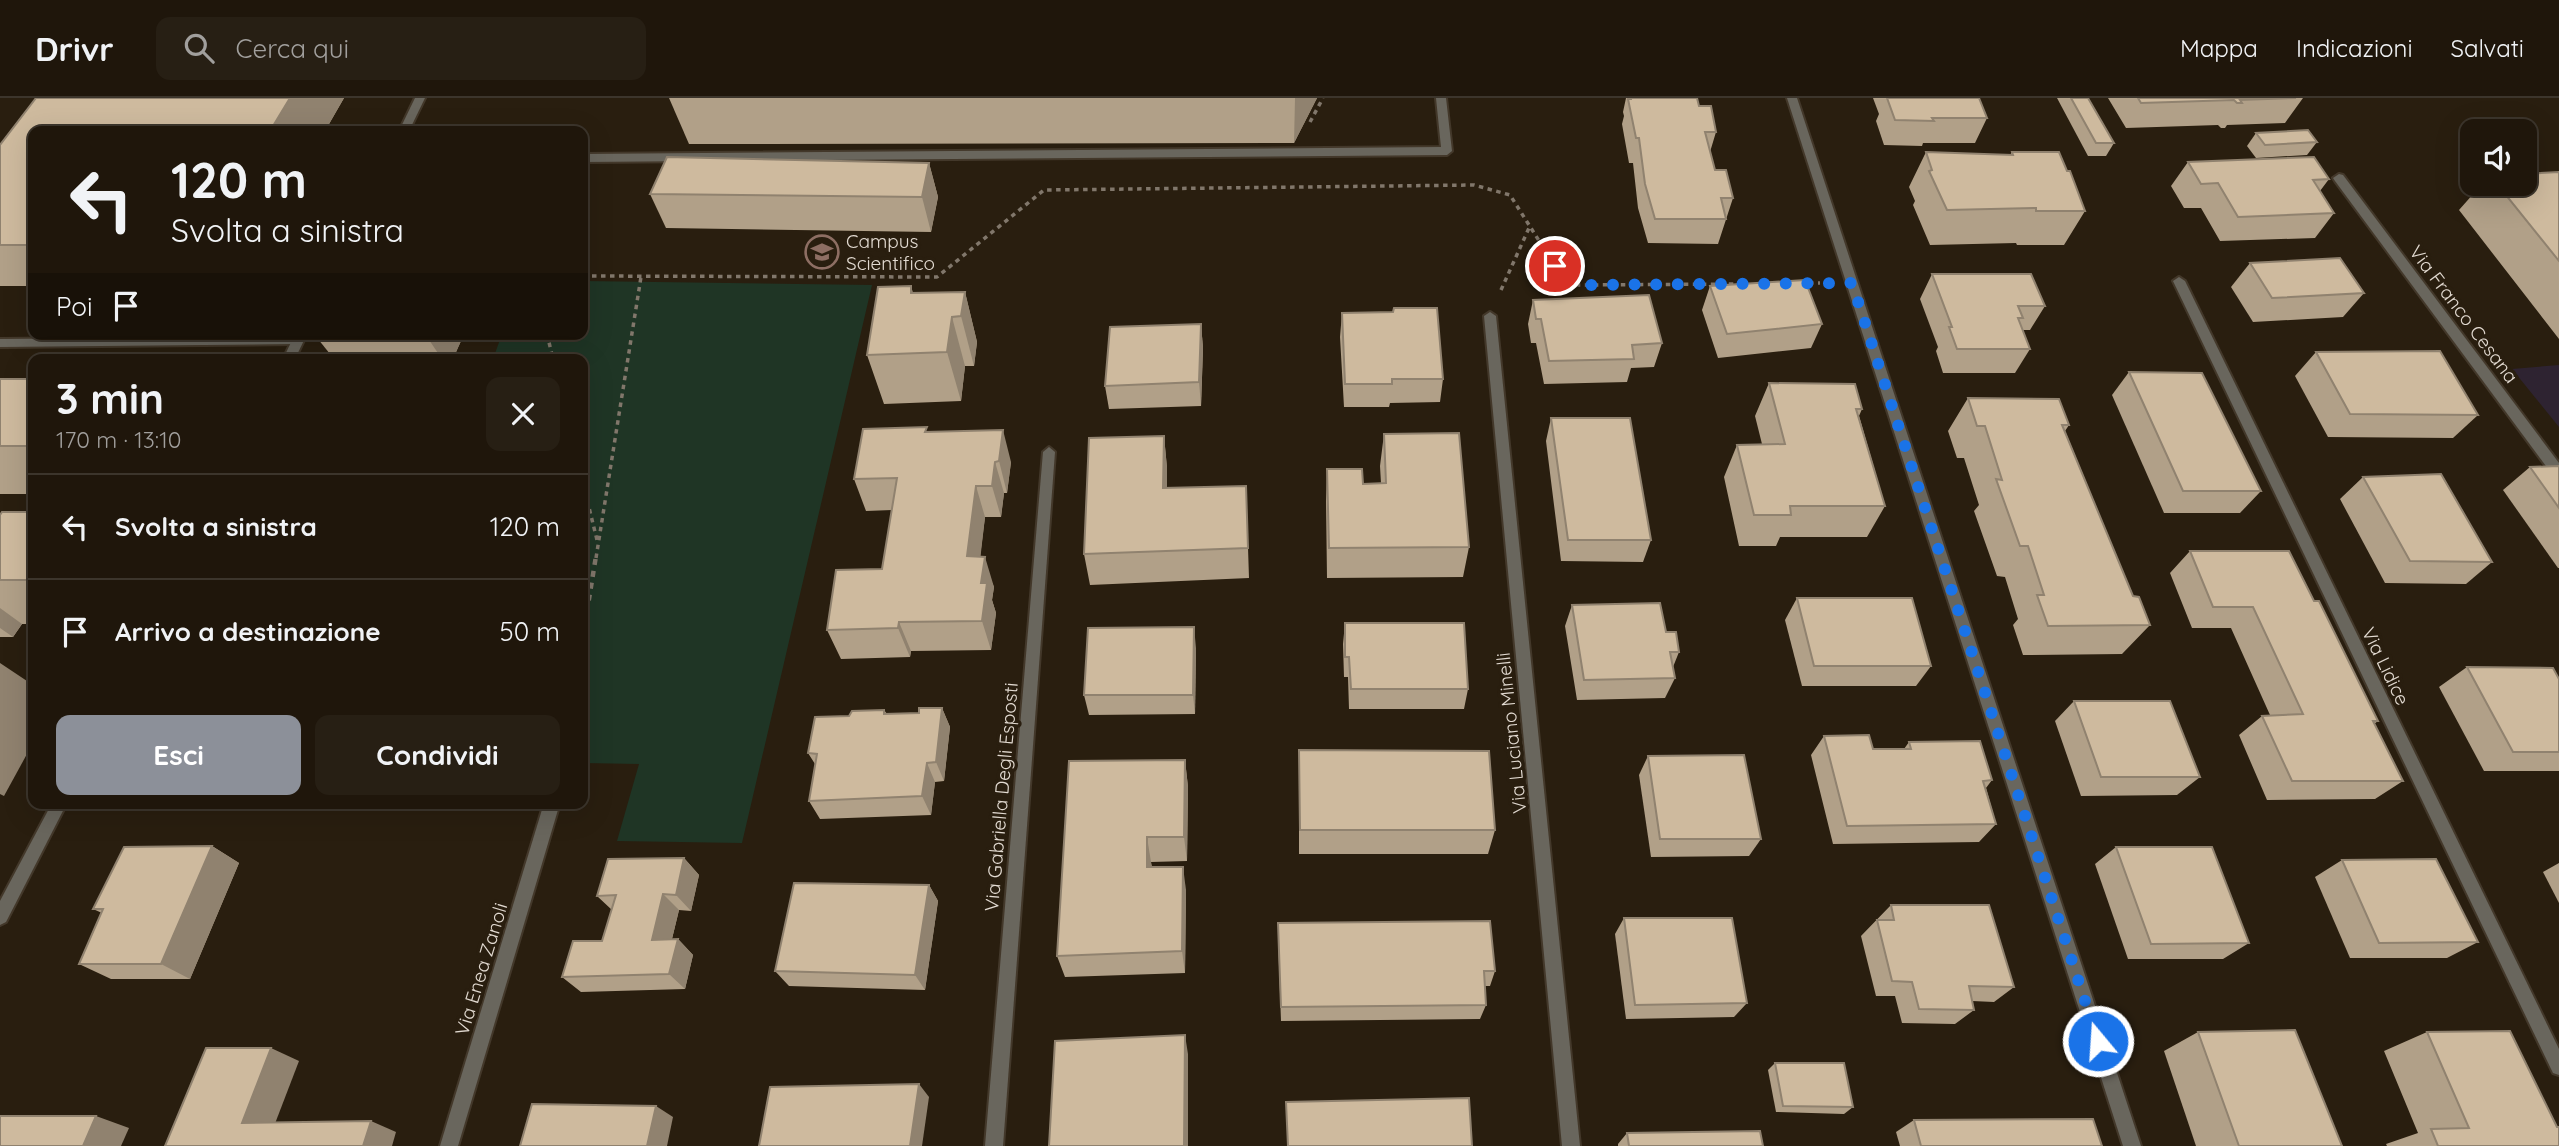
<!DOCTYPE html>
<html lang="it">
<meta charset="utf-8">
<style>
:root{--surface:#1f160b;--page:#271f14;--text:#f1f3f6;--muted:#a19f9d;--line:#3c352c;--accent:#8c9099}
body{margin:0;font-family:Quicksand,sans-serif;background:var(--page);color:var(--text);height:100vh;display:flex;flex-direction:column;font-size:26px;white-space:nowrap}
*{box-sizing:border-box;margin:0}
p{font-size:23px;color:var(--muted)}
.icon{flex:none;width:38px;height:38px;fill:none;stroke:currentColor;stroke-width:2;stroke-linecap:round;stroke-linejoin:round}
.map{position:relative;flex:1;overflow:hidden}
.side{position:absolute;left:28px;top:256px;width:560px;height:455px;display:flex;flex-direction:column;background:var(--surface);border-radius:14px;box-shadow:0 7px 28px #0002,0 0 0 2px var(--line)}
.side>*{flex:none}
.banner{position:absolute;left:28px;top:28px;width:560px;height:214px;border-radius:14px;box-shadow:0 7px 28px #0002,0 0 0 2px var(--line);background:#1f160b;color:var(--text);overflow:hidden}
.fabs{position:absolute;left:2460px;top:21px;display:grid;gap:14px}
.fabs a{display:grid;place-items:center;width:77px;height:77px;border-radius:14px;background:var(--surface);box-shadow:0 7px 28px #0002,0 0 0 2px var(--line);font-size:35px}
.pin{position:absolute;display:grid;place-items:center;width:60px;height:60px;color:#fff;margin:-30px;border:4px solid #fff;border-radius:50%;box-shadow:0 2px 7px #0007}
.me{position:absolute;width:77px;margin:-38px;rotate:342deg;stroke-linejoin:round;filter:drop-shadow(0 0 5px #0008)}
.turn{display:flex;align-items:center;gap:24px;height:147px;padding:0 28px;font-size:32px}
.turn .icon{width:91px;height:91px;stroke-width:2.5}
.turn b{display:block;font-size:49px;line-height:60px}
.then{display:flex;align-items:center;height:66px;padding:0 28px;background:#0003;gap:14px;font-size:26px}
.round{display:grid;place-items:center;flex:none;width:74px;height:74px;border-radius:14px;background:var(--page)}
.headline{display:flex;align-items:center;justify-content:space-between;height:119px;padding:0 28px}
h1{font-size:42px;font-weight:800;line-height:52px}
.action{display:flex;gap:14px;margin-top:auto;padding:14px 28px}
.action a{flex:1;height:80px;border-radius:14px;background:var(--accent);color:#fff;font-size:28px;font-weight:800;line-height:80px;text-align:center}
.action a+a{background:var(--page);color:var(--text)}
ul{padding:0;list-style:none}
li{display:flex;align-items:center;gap:21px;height:105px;padding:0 28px;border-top:2px solid var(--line)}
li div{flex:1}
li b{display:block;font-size:26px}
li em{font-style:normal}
header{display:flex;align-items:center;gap:42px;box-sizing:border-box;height:98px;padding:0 35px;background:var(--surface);border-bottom:2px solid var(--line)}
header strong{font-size:33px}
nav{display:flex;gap:38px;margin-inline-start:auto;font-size:24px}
.search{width:490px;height:63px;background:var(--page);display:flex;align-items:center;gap:18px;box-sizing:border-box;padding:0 24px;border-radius:14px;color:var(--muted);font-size:26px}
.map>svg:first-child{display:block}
.commercial{fill:#2e2331}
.green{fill:#1f3525}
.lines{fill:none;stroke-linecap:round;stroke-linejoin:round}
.service-casing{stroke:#43382a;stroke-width:4}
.minor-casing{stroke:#43382a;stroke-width:4}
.path-far1{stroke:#81776b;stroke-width:3.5;stroke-dasharray:4.5 4.5;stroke-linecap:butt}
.path{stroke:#81776b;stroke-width:4.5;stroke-dasharray:6 6;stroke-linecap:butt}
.service{fill:#69665d;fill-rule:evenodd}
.minor{fill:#69665d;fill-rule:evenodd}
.wall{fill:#b1a088}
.shaded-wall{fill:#90826f}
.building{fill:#ceba9e;stroke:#90826f;stroke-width:2}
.route{stroke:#1a73e8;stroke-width:12;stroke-dasharray:0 21.6}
.labels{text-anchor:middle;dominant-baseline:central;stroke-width:7;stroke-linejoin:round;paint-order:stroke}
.poi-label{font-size:19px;fill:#e3dbd2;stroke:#291e0f;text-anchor:start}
.street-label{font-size:19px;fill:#e3dbd2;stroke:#291e0f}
</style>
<header>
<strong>Drivr</strong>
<div class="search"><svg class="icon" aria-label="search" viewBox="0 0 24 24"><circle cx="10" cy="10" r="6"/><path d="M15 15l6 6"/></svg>Cerca qui</div>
<nav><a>Mappa</a><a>Indicazioni</a><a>Salvati</a></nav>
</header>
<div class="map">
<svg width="2559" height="1048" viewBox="0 0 2559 1048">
<rect width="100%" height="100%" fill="#291e0f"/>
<!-- commercial -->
<polygon class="commercial" points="2559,267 2559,329 2512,271"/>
<!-- green -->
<polygon class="green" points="583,183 872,187 742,745 617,743 639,666 583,665 583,261 493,261 502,236 583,236"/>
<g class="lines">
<defs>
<g id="service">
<polygon points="1436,0 1446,0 1452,53 1447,57 583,64 583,56 1441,49"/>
<polygon points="298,238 304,242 298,246 0,249 0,241"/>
</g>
<g id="minor">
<polygon points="415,0 425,0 409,33 399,33"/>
<polygon points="1787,0 1797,0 2141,1048 2123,1048"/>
<polygon points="2339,76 2343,77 2559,365 2559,380 2554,379 2335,83 2333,80"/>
<polygon points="2179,179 2185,183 2559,951 2559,977 2553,975 2173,183"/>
<polygon points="1490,214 1496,218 1580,1048 1562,1048 1484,218"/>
<polygon points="295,236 307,236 295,261 283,261"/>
<polygon points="1049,349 1055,354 1003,1048 985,1048 1043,354"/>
<polygon points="52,705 67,705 6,824 0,827 0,803"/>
<polygon points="544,705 560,705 458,1048 440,1048"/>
</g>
</defs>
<!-- service casing -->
<use href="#service" class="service-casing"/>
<!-- minor casing -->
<use href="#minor" class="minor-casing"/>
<!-- path-far1 -->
<g class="path-far1">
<polyline points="1310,24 1323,0"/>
<polyline points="583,178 937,179 1044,92 1474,87 1510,97 1555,168 1578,187 1746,186"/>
<polyline points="1800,185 1820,185"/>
<polyline points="1501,192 1529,130"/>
<polyline points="547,236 553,261"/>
<polyline points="583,385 597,442"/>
<polyline points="596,460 641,179"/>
</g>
<!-- path -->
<polyline class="path" points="583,538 596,458"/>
<!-- service -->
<use href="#service" class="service"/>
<!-- minor -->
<use href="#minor" class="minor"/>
</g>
<!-- wall -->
<g class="wall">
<polygon points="36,0 344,0 325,33 33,33 33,188 0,188 0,47"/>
<polygon points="669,0 1317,0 1294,45 689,46"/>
<polygon points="1626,0 1697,0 1699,8 1716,34 1710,54 1715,72 1733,100 1718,146 1648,145 1638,110 1633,65 1629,65 1622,26 1624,18 1623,14"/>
<polygon points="1873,0 1979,0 1987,20 1975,45 1923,45 1922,48 1884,47 1876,23 1879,16"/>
<polygon points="2057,0 2088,0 2114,45 2106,58 2088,58"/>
<polygon points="2108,0 2303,0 2285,25 2227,27 2225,30 2221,30 2218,27 2126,30"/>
<polygon points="2256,35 2317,44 2307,57 2256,60 2247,48"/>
<polygon points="1926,54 2010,57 2012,54 2085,113 2064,147 2017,147 2016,145 1930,147 1913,107 1915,103 1909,89"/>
<polygon points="2188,64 2329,81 2320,93 2334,115 2315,140 2220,143 2201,110 2184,110 2171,88"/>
<polygon points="929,65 938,99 931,134 666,130 650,96"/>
<polygon points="2559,74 2559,241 2459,112 2482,86 2525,86"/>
<polygon points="2250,165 2364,195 2343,219 2253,224 2231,189"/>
<polygon points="1932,176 2045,208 2030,232 2023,232 2030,251 2015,275 1943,275 1936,253 1938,249 1920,201"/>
<polygon points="911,188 913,195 965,194 977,244 974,268 965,268 961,303 884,306 867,257"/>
<polygon points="1710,188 1822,226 1811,250 1718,260 1702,212"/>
<polygon points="1533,202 1662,245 1654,269 1631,270 1627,284 1544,286 1536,245 1531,245 1528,226"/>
<polygon points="1342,215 1443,281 1440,304 1390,305 1389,309 1344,309 1340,239"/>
<polygon points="1201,226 1203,250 1201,308 1109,311 1105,288"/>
<polygon points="314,236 464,236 453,261 334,261"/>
<polygon points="2316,254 2478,317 2453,340 2328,339 2295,278"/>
<polygon points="2129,274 2261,393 2240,415 2164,415 2112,297"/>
<rect x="0" y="281" width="33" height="115"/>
<polygon points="1769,285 1862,311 1859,318 1885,408 1867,439 1780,439 1776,448 1739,448 1724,379 1737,347 1762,346 1755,318"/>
<polygon points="1968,300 2069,327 2065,333 2133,498 2150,527 2122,556 2023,557 2013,527 2018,521 2005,479 1997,478 1974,413 1979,407 1964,360 1957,360 1948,333"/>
<polygon points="1551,320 1651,442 1643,464 1561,463 1546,343"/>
<polygon points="928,334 1011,364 1007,395 1004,395 1001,419 985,419 980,459 994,489 992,502 996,515 991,552 911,553 910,559 841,561 827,532 882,471 892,412 866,413 854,381"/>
<polygon points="1384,336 1469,449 1463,479 1327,480 1326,403 1327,371 1363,386 1381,385 1380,368"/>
<polygon points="1164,338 1167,370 1167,390 1246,388 1249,480 1090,487 1084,456"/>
<polygon points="2559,368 2559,470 2558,470 2503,392 2530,369"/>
<polygon points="2363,379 2492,464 2466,486 2385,485 2340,401"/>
<polygon points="33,414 33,526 22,526 13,539 0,539 0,417"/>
<polygon points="2190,453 2314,503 2378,623 2374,626 2403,683 2375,701 2267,702 2239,637 2262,618 2270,617 2231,530 2192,530 2170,475"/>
<polygon points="1797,500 1931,568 1916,588 1802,588 1785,522"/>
<polygon points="1572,507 1666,534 1679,554 1673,569 1675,580 1665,600 1577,602 1565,528"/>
<polygon points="1345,525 1468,591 1464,611 1349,611 1348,579 1344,579 1343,546"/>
<polygon points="1196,550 1195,616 1089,617 1084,597"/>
<polygon points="2467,569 2559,581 2559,673 2484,673 2439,589"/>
<polygon points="2074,603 2200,679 2177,697 2081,698 2055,623"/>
<polygon points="942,610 950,629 944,683 935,684 931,717 820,721 809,703 815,666 808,655 849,618 884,612 887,616 919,615"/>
<polygon points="1824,638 1873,651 1904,651 1909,644 1992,682 1986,690 1996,726 1979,744 1833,746 1811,657"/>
<polygon points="1299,652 1495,732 1488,756 1299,756"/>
<polygon points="1648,658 1761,741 1749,758 1651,759 1639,677"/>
<polygon points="1185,662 1188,689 1187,763 1151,764 1152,769 1186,792 1185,875 1065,879 1057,858"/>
<polygon points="212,748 239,765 190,881 111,881 79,866 102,815 93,811"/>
<polygon points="2116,749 2249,845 2223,861 2128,861 2095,766"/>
<polygon points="684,760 699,777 691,813 679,812 672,841 678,841 693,857 685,891 581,894 562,879 602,843 612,812 597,798"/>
<polygon points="2342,762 2478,844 2447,860 2350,860 2315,779"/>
<polygon points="2559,765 2559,805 2543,774"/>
<polygon points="929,787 938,803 925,892 789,888 775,873"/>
<polygon points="1891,807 2014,889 1994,904 1972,903 1974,912 1955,926 1902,925 1895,898 1876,898 1861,838"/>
<polygon points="1624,820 1747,905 1734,919 1626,921 1615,836"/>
<polygon points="1278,841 1495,873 1490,888 1485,888 1486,907 1480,921 1281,923"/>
<polygon points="2198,934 2342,1048 2196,1048 2164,953"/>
<polygon points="2427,934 2559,1048 2387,1048 2386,1046 2418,1035 2384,953"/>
<polygon points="1775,965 1853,1009 1844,1016 1776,1014 1768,972"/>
<polygon points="1914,1022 2102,1048 1900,1048 1896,1034"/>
<polygon points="1627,1035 1763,1048 1618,1048 1618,1046"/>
</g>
<!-- shaded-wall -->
<g class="shaded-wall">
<polygon points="290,0 344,0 325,33 270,33"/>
<polygon points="1295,0 1317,0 1294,45"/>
<polygon points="929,65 938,99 931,134 922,99"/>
<polygon points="965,194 977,244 974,268 961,218"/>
<polygon points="952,219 965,268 961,303 947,254"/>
<polygon points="1201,226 1203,250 1201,308 1199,284"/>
<polygon points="425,236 464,236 453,261 442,261"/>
<polygon points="1003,332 1011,364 1007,395 999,363"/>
<polygon points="1164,338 1167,370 1167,421 1163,390"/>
<polygon points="995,364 1004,395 1001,419 992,388"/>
<polygon points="976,388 985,419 977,489 967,458"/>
<polygon points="985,459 994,489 992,502 996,515 991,552 982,523 981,485"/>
<polygon points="0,510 22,526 13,539 0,530"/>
<polygon points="899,524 911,553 910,559 898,530"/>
<polygon points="1194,529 1196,550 1195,616 1193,597"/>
<polygon points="0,565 33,587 33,645 4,698 0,696"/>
<polygon points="942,610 950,629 944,683 936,664"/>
<polygon points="1185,662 1188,689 1187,763 1184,739"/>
<polygon points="927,665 935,684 931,717 922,698"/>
<polygon points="1147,739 1151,764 1152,793 1147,769"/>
<polygon points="212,748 239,765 190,881 161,866"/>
<polygon points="684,760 699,777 691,813 676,797"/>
<polygon points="1183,769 1186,792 1185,875 1182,853"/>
<polygon points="929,787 938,803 925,892 915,877"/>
<polygon points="663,796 679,812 668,857 652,842"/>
<polygon points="678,841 693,857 685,891 669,876"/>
<polygon points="1185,937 1188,956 1188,1048 1184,1048"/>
<polygon points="271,950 299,963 271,1036 242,1025"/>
<polygon points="919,986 929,999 922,1048 910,1048"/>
<polygon points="656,1008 673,1019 667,1048 647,1048"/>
<polygon points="96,1018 129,1030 121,1048 83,1048"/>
<polygon points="371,1023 396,1034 392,1048 363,1048"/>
</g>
<!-- building -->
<g class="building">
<polygon points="36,0 290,0 270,33 33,33 33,147 0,147 0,47"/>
<polygon points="1631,0 1697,0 1699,8 1711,8 1716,34 1705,34 1715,72 1726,72 1733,100 1721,100 1726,121 1655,121 1645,86 1639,40 1636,40 1628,1 1631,1"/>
<polygon points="1887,0 1979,0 1987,20 1932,20 1934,23 1895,22"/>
<polygon points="2071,0 2088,0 2114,45 2096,45"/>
<polygon points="2138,0 2296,0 2240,2 2242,5 2237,5 2234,2 2141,5"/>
<polygon points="2308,32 2317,44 2265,47 2256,35"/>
<polygon points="1926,54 2013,57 2012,54 2059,54 2067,73 2070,73 2085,113 2036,113 2036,110 1947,112 1929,73 1932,72"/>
<polygon points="667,59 929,65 922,99 650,96"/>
<polygon points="2314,59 2329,81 2313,82 2334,115 2238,119 2218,85 2201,86 2188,64"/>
<polygon points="2559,74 2559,163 2497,86 2525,86 2525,76"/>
<polygon points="2340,160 2364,195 2272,200 2250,165"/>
<polygon points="1932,176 2031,176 2045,208 2018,208 2023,220 2018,220 2030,251 1957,251 1949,229 1952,229"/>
<polygon points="1805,182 1822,226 1727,236 1710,188"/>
<polygon points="911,188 911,195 965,194 961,218 952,219 947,254 867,257 878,189"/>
<polygon points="1649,197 1662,245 1632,247 1634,261 1549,263 1541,221 1536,221 1533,202"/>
<polygon points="1394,210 1437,210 1443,281 1392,281 1392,286 1345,286 1342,215 1393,214"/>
<polygon points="1201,226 1199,284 1105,288 1110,229"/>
<polygon points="2440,253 2478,317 2350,316 2316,254"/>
<polygon points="2129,274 2202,275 2261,393 2183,393"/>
<rect x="0" y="281" width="33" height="67"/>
<polygon points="1769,285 1855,286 1862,311 1856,311 1885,408 1790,408 1791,417 1754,417 1737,347 1785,346"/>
<polygon points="1968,300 2059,301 2069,327 2062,327 2133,498 2139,499 2150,527 2048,528 2037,497 2044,497 2028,448 2020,448 1996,381 2002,382 1985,328 1977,328"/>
<polygon points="1551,320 1630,320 1651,442 1568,442"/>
<polygon points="927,329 925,334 1003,332 999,363 995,364 992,388 976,388 967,458 985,459 981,485 987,485 982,523 899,524 898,530 827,532 836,472 882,471 897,380 854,381 863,331"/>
<polygon points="1459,335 1469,449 1329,450 1327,371 1362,371 1363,386 1386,385 1384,336"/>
<polygon points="1164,338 1163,390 1246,388 1248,450 1084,456 1089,340"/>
<polygon points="2559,368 2559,410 2530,369"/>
<polygon points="2441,376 2492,464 2410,463 2363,379"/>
<polygon points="2,414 33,414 33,482 0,482 0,417"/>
<polygon points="2190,453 2289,453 2314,503 2319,503 2378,623 2373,623 2403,683 2292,683 2262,618 2303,616 2253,509 2213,509"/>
<polygon points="1797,500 1912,500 1931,568 1814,568"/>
<polygon points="1660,505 1666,534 1676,534 1679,554 1670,554 1675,580 1584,582 1572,507"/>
<polygon points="1345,525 1464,525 1468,591 1351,591 1349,559 1345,559"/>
<polygon points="1194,529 1193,597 1084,597 1088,530"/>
<polygon points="2467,569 2553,570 2559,581 2559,654 2513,654"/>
<polygon points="2074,603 2170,603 2200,679 2101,679"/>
<polygon points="919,610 942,610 936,664 927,665 922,698 809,703 817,656 808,655 815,619 849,618 852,613 884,612 884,616 919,615"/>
<polygon points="1869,637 1873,651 1911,651 1909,644 1980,643 1992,682 1983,683 1996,726 1847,728 1824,638"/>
<polygon points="1299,652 1489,653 1495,732 1300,732"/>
<polygon points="1744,657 1761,741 1660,741 1648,658"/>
<polygon points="1185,662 1184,739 1147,739 1147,769 1183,769 1182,853 1057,858 1069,663"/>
<polygon points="212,748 161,866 79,866 103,811 93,811 124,749"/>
<polygon points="2116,749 2212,749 2249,845 2151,846"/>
<polygon points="684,760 676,797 663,796 652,842 678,841 669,876 562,879 573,843 602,843 616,797 597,798 608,761"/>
<polygon points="2436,761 2478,844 2379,845 2342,762"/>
<polygon points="794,785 929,787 915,877 775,873"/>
<polygon points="1891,807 1989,807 2014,889 1969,888 1974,912 1919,911 1912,884 1892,883 1877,822 1894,822"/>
<polygon points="1624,820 1732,820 1747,905 1635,907"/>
<polygon points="1490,823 1495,873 1484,873 1486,907 1281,909 1278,825"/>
<polygon points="2295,932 2342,1048 2239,1048 2198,934"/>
<polygon points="2510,933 2557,1029 2559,1029 2559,1048 2438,1048 2431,1031 2469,1030 2427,934"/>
<polygon points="1185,937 1184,1048 1049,1048 1055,943"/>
<polygon points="206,950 271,950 242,1025 371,1023 363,1048 165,1048"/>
<polygon points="1775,965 1844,965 1853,1009 1783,1008"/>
<polygon points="919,986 910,1048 759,1048 770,989"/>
<polygon points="1469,1000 1472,1048 1288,1048 1286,1004"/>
<polygon points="532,1006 656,1008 647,1048 520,1048"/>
<polygon points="0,1018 96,1018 83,1048 0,1048"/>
<polygon points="2093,1021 2102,1048 1921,1048 1914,1022"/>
<polygon points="1760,1033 1763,1048 1629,1048 1627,1035"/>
</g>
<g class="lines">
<!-- route -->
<polyline class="route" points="1555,168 1578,187 1852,185 2098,943"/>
</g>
<!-- icons -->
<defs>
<symbol id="university-ring" viewBox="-11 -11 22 22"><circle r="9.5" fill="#291e0f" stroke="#8d6e63" stroke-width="1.5"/><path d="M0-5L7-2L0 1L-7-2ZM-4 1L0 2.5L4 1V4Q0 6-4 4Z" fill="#8d6e63"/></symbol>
</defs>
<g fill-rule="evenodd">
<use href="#university-ring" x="803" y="135" width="38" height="38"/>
</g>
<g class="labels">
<!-- poi labels -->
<g class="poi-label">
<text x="846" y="143">Campus<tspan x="846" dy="22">Scientifico</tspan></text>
</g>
<!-- street labels -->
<g class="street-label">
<text transform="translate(2464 216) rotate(53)">Via Franco Cesana</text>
<text transform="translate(2386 568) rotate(64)">Via Lidice</text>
<text transform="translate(1511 635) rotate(-96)">Via Luciano Minelli</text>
<text transform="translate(1001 699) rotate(-85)">Via Gabriella Degli Esposti</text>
<text transform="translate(481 871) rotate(-73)">Via Enea Zanoli</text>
</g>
</g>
</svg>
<div class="fabs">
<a><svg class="icon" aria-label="sound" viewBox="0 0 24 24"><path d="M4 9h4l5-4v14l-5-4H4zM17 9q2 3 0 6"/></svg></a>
</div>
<div class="pin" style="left:1555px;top:168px;background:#d93025"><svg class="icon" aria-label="arrive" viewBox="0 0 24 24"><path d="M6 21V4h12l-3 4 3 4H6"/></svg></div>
<svg class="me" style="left:2098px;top:943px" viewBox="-20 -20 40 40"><circle r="17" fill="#1a73e8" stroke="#fff" stroke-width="3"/><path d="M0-11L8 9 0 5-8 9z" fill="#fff"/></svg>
<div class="banner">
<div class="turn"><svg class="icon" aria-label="left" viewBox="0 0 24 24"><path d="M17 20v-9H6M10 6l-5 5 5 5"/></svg><div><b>120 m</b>Svolta a sinistra</div></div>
<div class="then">Poi<svg class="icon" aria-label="arrive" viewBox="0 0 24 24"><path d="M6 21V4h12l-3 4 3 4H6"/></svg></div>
</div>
<section class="side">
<div class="headline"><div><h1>3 min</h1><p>170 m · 13:10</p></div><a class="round"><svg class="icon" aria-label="close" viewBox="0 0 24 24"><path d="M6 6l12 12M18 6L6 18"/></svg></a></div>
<ul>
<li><svg class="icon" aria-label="left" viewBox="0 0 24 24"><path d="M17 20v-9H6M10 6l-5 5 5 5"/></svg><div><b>Svolta a sinistra</b></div><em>120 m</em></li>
<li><svg class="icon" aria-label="arrive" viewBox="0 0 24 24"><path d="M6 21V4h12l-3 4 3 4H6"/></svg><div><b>Arrivo a destinazione</b></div><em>50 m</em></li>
</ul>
<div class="action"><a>Esci</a><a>Condividi</a></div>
</section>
</div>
